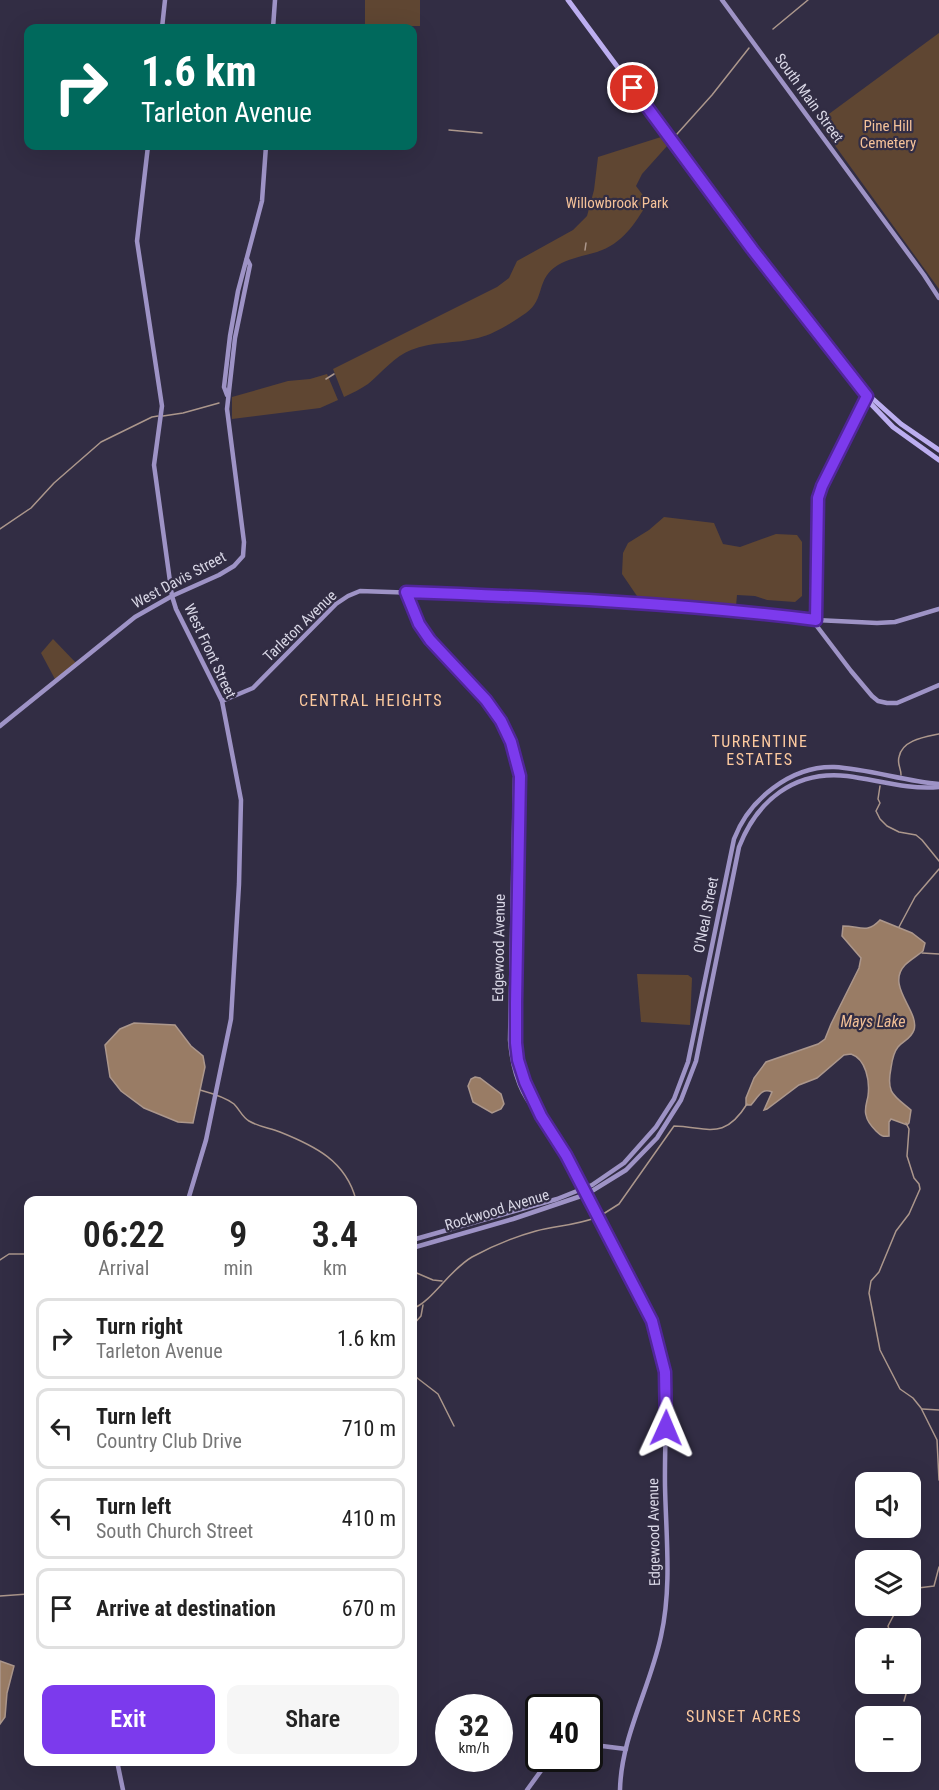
<!DOCTYPE html>
<meta charset="utf-8">
<style>
:root{--surface:#fff;--page:#f6f6f6;--text:#222;--muted:#767676;--line:#e0e0e0;--accent:#7c3aed}
body{margin:0;font-family:"Roboto Condensed",sans-serif;background:var(--page);color:var(--text);height:100vh;display:flex;flex-direction:column;font-size:22px;white-space:nowrap}
*{box-sizing:border-box;margin:0}
p{font-size:20px;color:var(--muted)}
.icon{flex:none;width:33px;height:33px;fill:none;stroke:currentColor;stroke-width:2;stroke-linecap:round;stroke-linejoin:round}
.map{position:relative;flex:1;overflow:hidden}
.panel{position:absolute;left:24px;top:1196px;width:393px;height:570px;display:flex;flex-direction:column;background:var(--surface);border-radius:12px;box-shadow:0 6px 24px #0002}
.panel>*{flex:none}
.guide{position:absolute;left:24px;top:24px;width:393px;height:126px;border-radius:12px;box-shadow:0 6px 24px #0002;background:#00695c;color:#fff;overflow:hidden}
.buttons{position:absolute;left:855px;top:1472px;display:grid;gap:12px}
.buttons a{display:grid;place-items:center;width:66px;height:66px;border-radius:12px;background:var(--surface);box-shadow:0 6px 24px #0002;font-size:30px}
.speed{position:absolute;left:435px;top:1694px;display:flex;gap:12px;font-size:30px;font-weight:700;text-align:center}
.speed>*{display:grid;place-content:center;width:78px;height:78px;border-radius:50%;background:var(--surface);box-shadow:0 6px 24px #0002;line-height:1}
.speed small{font-size:15px;font-weight:400}
.speed .limit{border:3px solid #111;border-radius:9px;background:#fff;color:#111}
.pin{position:absolute;display:grid;place-items:center;width:51px;height:51px;color:#fff;margin:-26px;border:3px solid #fff;border-radius:50%;box-shadow:0 2px 6px #0007}
.me{position:absolute;width:66px;margin:-33px;rotate:1deg;stroke-linejoin:round;filter:drop-shadow(0 0 4px #0008)}
.turn{display:flex;align-items:center;gap:21px;height:126px;padding:0 18px;font-size:27px}
.turn .icon{width:78px;height:78px;stroke-width:2.5}
.turn b{display:block;font-size:42px;line-height:51px}
.eta{display:flex;justify-content:space-evenly;align-items:center;height:102px;text-align:center}
.eta b{font-size:36px;font-weight:600;line-height:42px}
.action{display:flex;gap:12px;margin-top:auto;padding:12px 18px}
.action a{flex:1;height:69px;border-radius:12px;background:var(--accent);color:#fff;font-size:24px;font-weight:600;line-height:69px;text-align:center}
.action a+a{background:var(--page);color:var(--text)}
ul{padding:0;list-style:none}
li{display:flex;align-items:center;gap:18px;height:81px;margin:0 12px 9px;padding:0 6px;border:3px solid var(--line);border-radius:12px}
li div{flex:1}
li b{display:block;font-size:22px}
li em{font-style:normal}
.map>svg:first-child{display:block}
.green{fill:#5f4632}
.water{fill:#997c65;stroke:#ac978c;stroke-width:1.5}
.lines{fill:none;stroke-linecap:round;stroke-linejoin:round}
.stream{stroke:#ac978c;stroke-width:1.5}
.secondary{stroke:#9e93c6;stroke-width:4.5}
.primary{stroke:#bcaef0;stroke-width:5}
.route-casing{stroke:#51269a;stroke-width:15}
.route{stroke:#7c3aed;stroke-width:10}
.labels{text-anchor:middle;dominant-baseline:central;stroke-width:4.5;stroke-linejoin:round;paint-order:stroke}
.street-label{font-size:15px;fill:#d9d7e6;stroke:#322d44}
.park-label{font-size:15px;fill:#f5c299;stroke:#322d44}
.neighbourhood-label{font-size:16px;letter-spacing:1.5px;fill:#fcc99f;stroke:#322d44}
.water-label{font-size:16px;font-style:italic;fill:#f0be95;stroke:#322d44}
</style>
<div class="map">
<svg width="939" height="1790" viewBox="0 0 939 1790">
<rect width="100%" height="100%" fill="#322d44"/>
<!-- green -->
<g class="green">
<rect x="365" y="0" width="55" height="26"/>
<polygon points="939,33 939,289 818,122"/>
<path d="M661,137l7,8 -26,29 -6,12 12,16c-13,22 -26,42 -51,50 -13,4 -27,6 -39,13 -23,14 -12,34 -32,48 -13,9 -31,21 -48,25 -22,6 -46,3 -67,12 -16,6 -30,23 -43,34 -7,5 -16,9 -24,13l-11,-28 164,-82 12,-9 8,-17 56,-31 14,-14 7,-26 4,-33z"/>
<polygon points="327,374 338,400 320,408 232,419 232,397 288,381 310,379"/>
<polygon points="664,517 714,523 723,544 740,547 776,534 797,535 802,542 802,596 795,602 767,600 755,596 737,595 736,606 639,599 622,574 623,553 628,543 649,530"/>
<polygon points="53,639 77,664 56,681 41,653"/>
<polygon points="637,974 688,975 692,978 690,1025 641,1022"/>
</g>
<!-- water -->
<g class="water">
<path d="M880,920l32,13 13,10 -2,8c-6,5 -13,9 -18,14 -20,21 15,46 9,65 -3,9 -11,11 -16,17 -5,6 -6,14 -7,21 -5,25 2,27 20,42l-2,13 -2,2 -16,-6 -2,3v14c-6,1 -8,0 -13,-5 -4,-4 -9,-10 -10,-16 -2,-6 1,-13 2,-19 2,-15 -2,-37 -17,-42l-7,1 -27,23 -18,7 -32,24 -3,1 8,-18c-10,-5 -14,5 -21,13h-5v-7l8,-20 12,-16 52,-18 7,-5 6,-15 28,-56 2,-10 -19,-22 1,-10c17,0 24,8 37,-6z"/>
<polygon points="134,1023 175,1025 191,1046 203,1056 205,1067 193,1123 178,1122 144,1108 121,1091 110,1077 105,1045 120,1029"/>
<polygon points="475,1077 480,1078 501,1094 504,1104 501,1109 492,1113 473,1102 468,1086 471,1079"/>
<polygon points="0,1661 14,1666 7,1693 5,1717 0,1724"/>
</g>
<g class="lines">
<!-- stream -->
<g class="stream">
<polyline points="773,29 808,0"/>
<polyline points="449,130 482,133"/>
<polyline points="677,134 712,95 749,48"/>
<polyline points="585,250 586,243"/>
<polyline points="326,379 334,374"/>
<polyline points="163,416 183,413 219,403"/>
<polyline points="0,529 31,508 54,483 101,442 152,417 158,416"/>
<path d="M901,775c0,-7 -4,-11 -2,-18 3,-17 26,-20 40,-23"/>
<polyline points="880,786 878,799 880,803 876,811 880,819 887,826 899,832 916,835 922,840 939,861"/>
<polyline points="899,927 915,897 939,869"/>
<polyline points="922,953 939,954"/>
<path d="M200,1090c11,3 25,7 34,14 6,6 8,13 15,17 10,6 21,7 31,11 35,14 66,29 76,68"/>
<polyline points="906,1123 909,1129 907,1156 914,1178 919,1184 920,1189 909,1214 896,1231 879,1272 871,1281 869,1293 880,1350 900,1389 913,1398 921,1408 937,1440 939,1480"/>
<path d="M600,1216l19,-12 55,-78c34,1 50,15 73,-22"/>
<polyline points="0,1260 9,1254 28,1254"/>
<polyline points="412,1271 433,1280 442,1281"/>
<path d="M412,1309c21,-8 36,-38 60,-52 20,-11 42,-20 64,-26 20,-5 40,-6 59,-13"/>
<polyline points="412,1326 421,1316 423,1305"/>
<polyline points="412,1374 438,1394 454,1426"/>
<polyline points="922,1409 939,1410"/>
<polyline points="910,1589 934,1586 939,1567"/>
<polyline points="0,1596 28,1594"/>
<polyline points="892,1638 888,1626 899,1605"/>
<polyline points="904,1701 906,1694 904,1683"/>
</g>
<!-- secondary -->
<g class="secondary">
<polyline points="722,0 924,275 939,298"/>
<polyline points="162,28 165,0"/>
<polyline points="273,28 275,0"/>
<polyline points="148,146 137,241 162,406 154,465 172,596 176,609 222,701 241,800 239,884 231,1019 206,1140 188,1200"/>
<polyline points="227,395 224,387 230,336 238,291 262,201 266,146"/>
<polyline points="867,396 818,498 816,625 851,671 872,696 878,701 887,703 897,703 939,685"/>
<path d="M406,592l13,32 11,16 56,60 15,21 10,21 9,34 -4,226v41l2,17 7,22 16,34 25,39 81,156c26,59 17,113 18,175 1,50 7,101 -4,150 -11,52 -40,101 -41,154"/>
<polyline points="222,701 253,688 336,604 348,596 360,591 505,596 764,613 816,620 877,623 895,622 939,609"/>
<polyline points="0,726 135,617 172,596 219,575 234,566 243,556 244,542 227,409 235,338 250,265 247,259"/>
<path d="M518,772l-3,6 -5,262c2,25 9,54 28,73"/>
<path d="M412,1240l145,-41 35,-14 32,-22 32,-36 18,-28 14,-37 46,-223c15,-39 56,-73 100,-72 35,2 70,14 105,17"/>
<path d="M412,1248l101,-29 74,-25 39,-24 31,-32 24,-38 15,-39 43,-214c18,-46 55,-77 108,-71 31,4 60,14 92,11"/>
<polyline points="590,1747 602,1746 626,1749"/>
<polyline points="117,1761 123,1790"/>
<polyline points="527,1790 543,1768 557,1758"/>
</g>
<!-- primary -->
<g class="primary">
<polyline points="568,0 752,249 870,400 871,404 893,427 939,460"/>
<polyline points="870,400 873,399 901,424 939,450"/>
</g>
</g>
<g class="lines">
<defs>
<path id="route" d="M633,88l119,161 115,147 -45,90 -4,12 -2,122c-136,-17 -273,-23 -410,-28l13,32 11,16 56,60 15,21 10,21 9,34 -4,226v41l2,17 7,22 16,34 25,39 86,166 13,51 1,56"/>
</defs>
<!-- route casing -->
<use href="#route" class="route-casing"/>
<!-- route -->
<use href="#route" class="route"/>
</g>
<g class="labels">
<!-- street labels -->
<g class="street-label">
<text transform="translate(809 98) rotate(54)">South Main Street</text>
<text transform="translate(179 580) rotate(-28)">West Davis Street</text>
<text transform="translate(300 626) rotate(-44)">Tarleton Avenue</text>
<text transform="translate(210 651) rotate(65)">West Front Street</text>
<text transform="translate(706 915) rotate(-79)">O'Neal Street</text>
<text transform="translate(499 948) rotate(-89)">Edgewood Avenue</text>
<text transform="translate(497 1210) rotate(-17)">Rockwood Avenue</text>
<text transform="translate(654 1532) rotate(-91)">Edgewood Avenue</text>
</g>
<!-- park labels -->
<g class="park-label">
<text x="888" y="126">Pine Hill<tspan x="888" dy="17">Cemetery</tspan></text>
<text x="617" y="203">Willowbrook Park</text>
</g>
<!-- neighbourhood labels -->
<g class="neighbourhood-label">
<text x="371" y="700">CENTRAL HEIGHTS</text>
<text x="760" y="741">TURRENTINE<tspan x="760" dy="18">ESTATES</tspan></text>
<text x="744" y="1716">SUNSET ACRES</text>
</g>
<!-- water labels -->
<g class="water-label">
<text x="873" y="1021">Mays Lake</text>
</g>
</g>
</svg>
<div class="buttons">
<a><svg class="icon" aria-label="sound" viewBox="0 0 24 24"><path d="M4 9h4l5-4v14l-5-4H4zM17 9q2 3 0 6"/></svg></a>
<a><svg class="icon" aria-label="layers" viewBox="0 0 24 24"><path d="M12 4l9 5-9 5-9-5zM3 14l9 5 9-5"/></svg></a>
<a>+</a>
<a>−</a>
</div>
<div class="speed"><div>32<small>km/h</small></div><div class="limit">40</div></div>
<div class="pin" style="left:633px;top:88px;background:#d93025"><svg class="icon" aria-label="arrive" viewBox="0 0 24 24"><path d="M6 21V4h12l-3 4 3 4H6"/></svg></div>
<svg class="me" style="left:666px;top:1428px" viewBox="-20 -20 40 40"><path d="M0-17L14 15 0 8-14 15z" fill="#7c3aed" stroke="#fff" stroke-width="4"/></svg>
<div class="guide">
<div class="turn"><svg class="icon" aria-label="right" viewBox="0 0 24 24"><path d="M7 20v-9h11M14 6l5 5-5 5"/></svg><div><b>1.6 km</b>Tarleton Avenue</div></div>
</div>
<section class="panel">
<div class="eta">
<div><b>06:22</b><p>Arrival</p></div>
<div><b>9</b><p>min</p></div>
<div><b>3.4</b><p>km</p></div>
</div>
<ul>
<li><svg class="icon" aria-label="right" viewBox="0 0 24 24"><path d="M7 20v-9h11M14 6l5 5-5 5"/></svg><div><b>Turn right</b><p>Tarleton Avenue</p></div><em>1.6 km</em></li>
<li><svg class="icon" aria-label="left" viewBox="0 0 24 24"><path d="M17 20v-9H6M10 6l-5 5 5 5"/></svg><div><b>Turn left</b><p>Country Club Drive</p></div><em>710 m</em></li>
<li><svg class="icon" aria-label="left" viewBox="0 0 24 24"><path d="M17 20v-9H6M10 6l-5 5 5 5"/></svg><div><b>Turn left</b><p>South Church Street</p></div><em>410 m</em></li>
<li><svg class="icon" aria-label="arrive" viewBox="0 0 24 24"><path d="M6 21V4h12l-3 4 3 4H6"/></svg><div><b>Arrive at destination</b></div><em>670 m</em></li>
</ul>
<div class="action"><a>Exit</a><a>Share</a></div>
</section>
</div>
